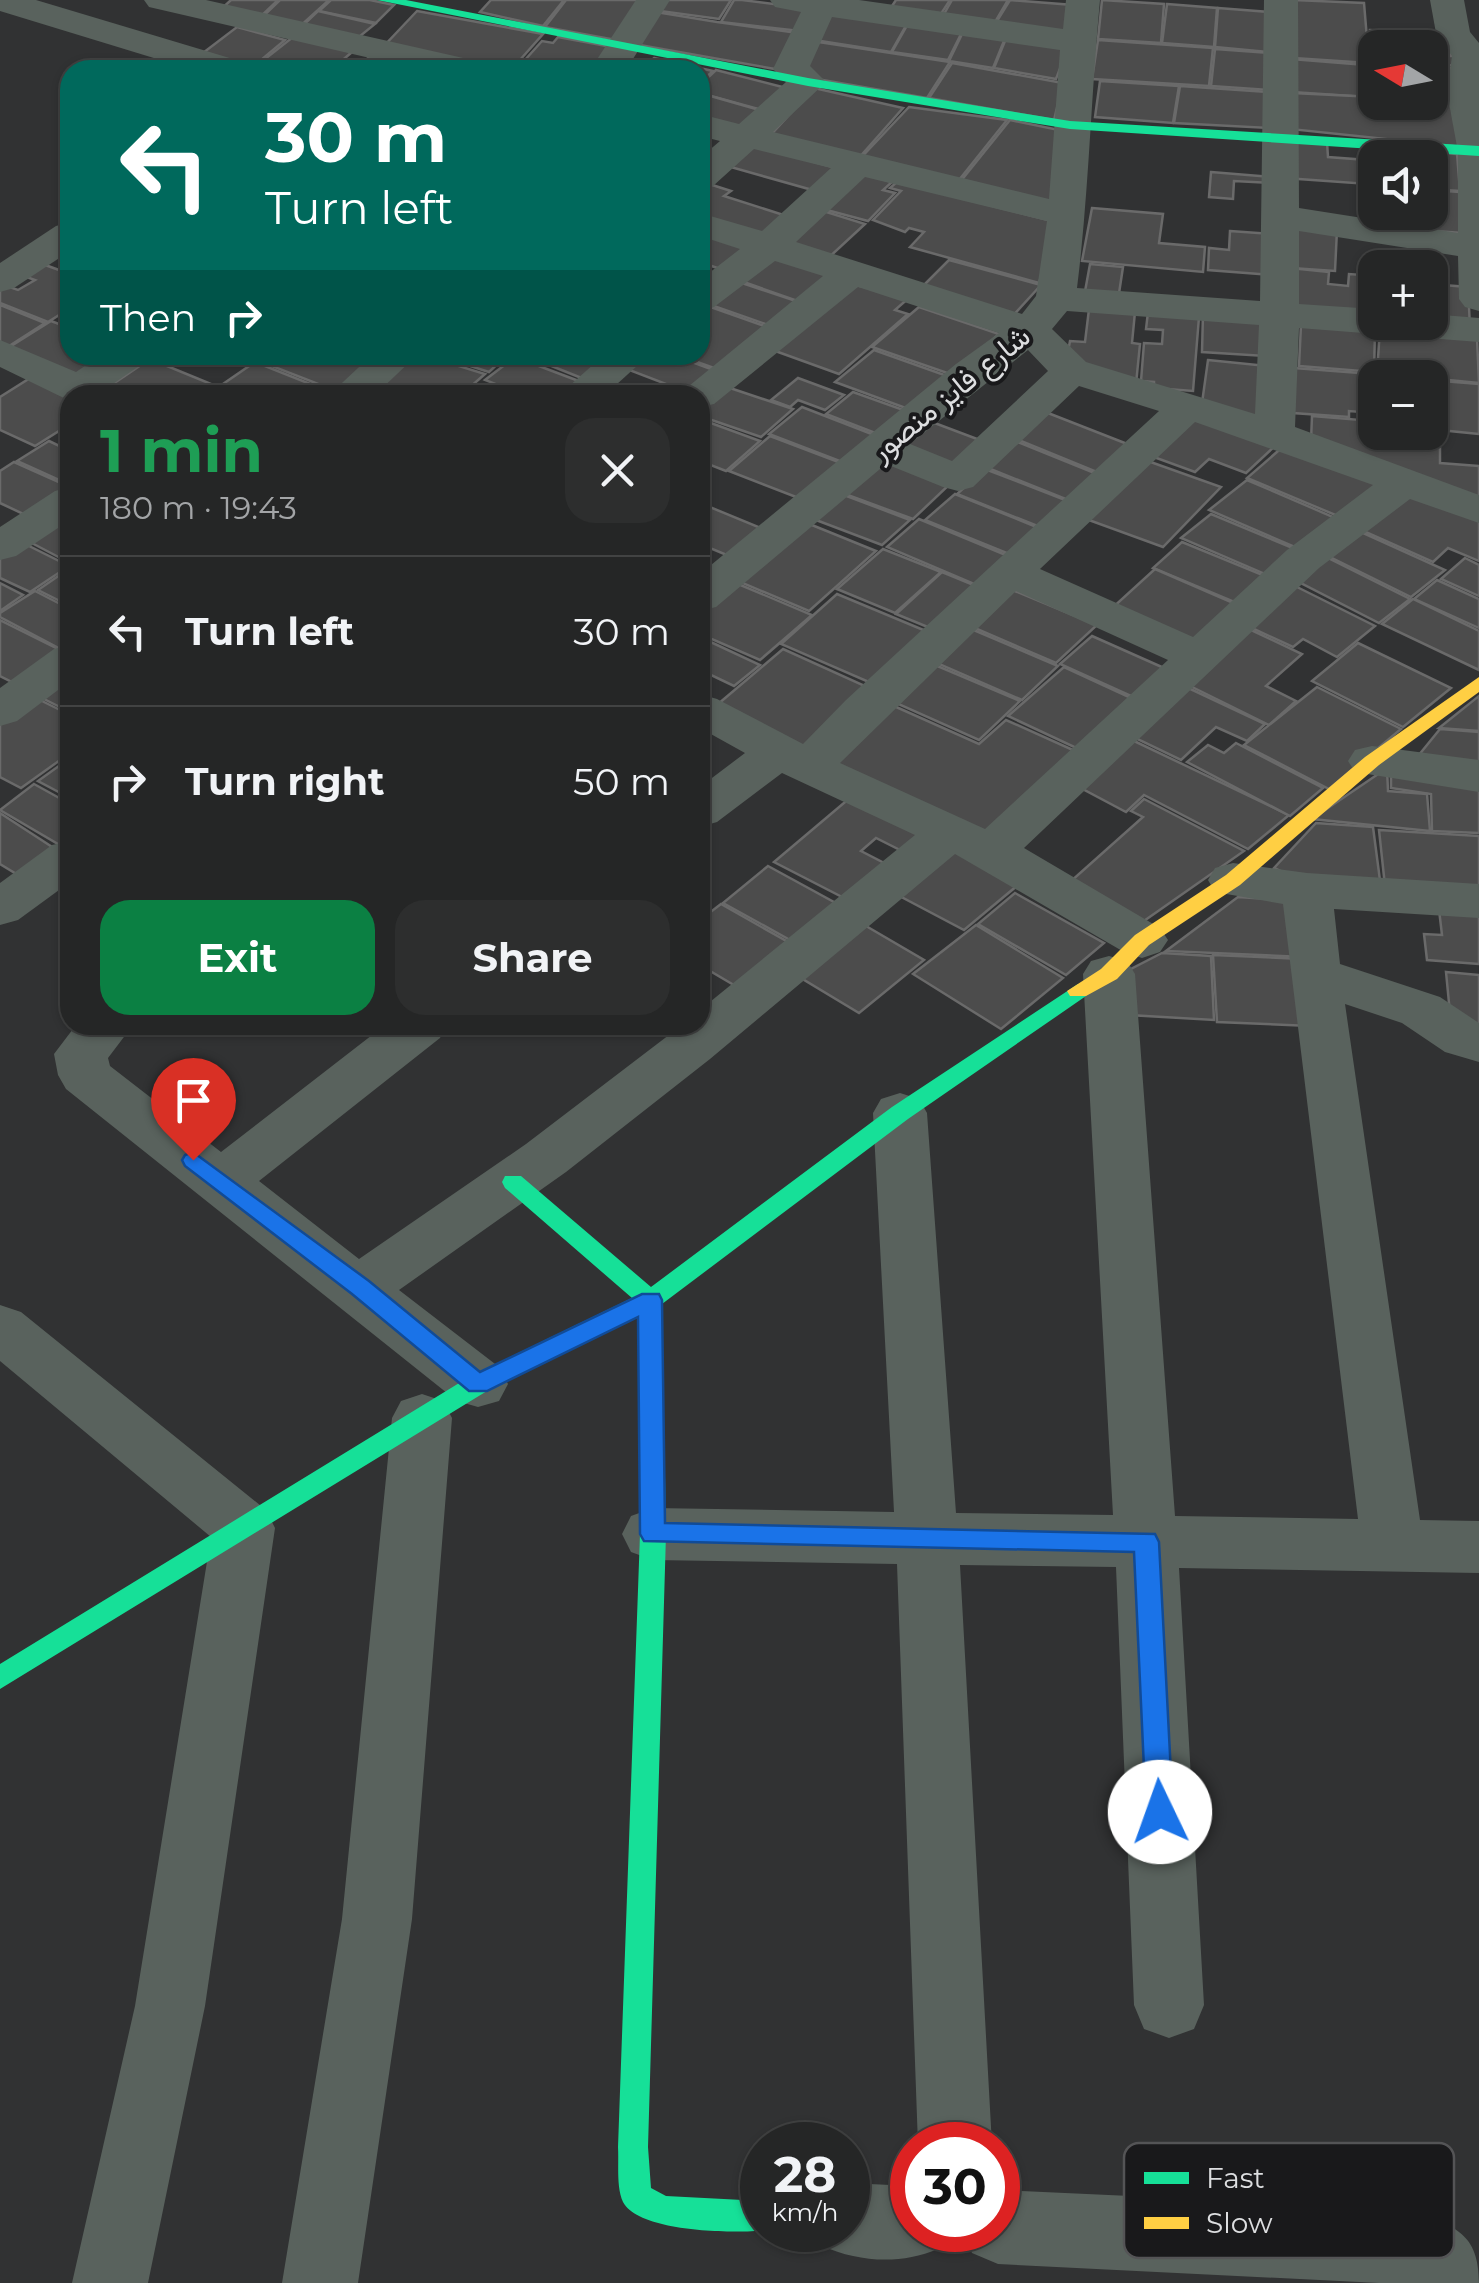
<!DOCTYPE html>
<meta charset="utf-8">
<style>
:root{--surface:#252626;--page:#2d2e2e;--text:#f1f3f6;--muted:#a3a5a7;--line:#424343;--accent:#0b8043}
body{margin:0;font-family:Montserrat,Vazirmatn,sans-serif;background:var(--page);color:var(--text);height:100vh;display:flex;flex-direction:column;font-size:38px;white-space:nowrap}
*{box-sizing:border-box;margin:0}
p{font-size:32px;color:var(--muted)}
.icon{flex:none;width:55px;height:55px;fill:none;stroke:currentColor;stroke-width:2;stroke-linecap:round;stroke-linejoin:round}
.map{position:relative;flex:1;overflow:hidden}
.drawer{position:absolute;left:60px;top:385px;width:650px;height:650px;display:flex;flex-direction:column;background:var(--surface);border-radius:30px;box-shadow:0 2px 8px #0004,0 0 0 2px var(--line)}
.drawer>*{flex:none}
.hud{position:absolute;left:60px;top:60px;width:650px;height:305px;border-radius:30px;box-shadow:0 2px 8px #0004,0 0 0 2px var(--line);background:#00695c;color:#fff;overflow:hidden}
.needle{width:65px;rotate:280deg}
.fabs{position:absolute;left:1358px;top:30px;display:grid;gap:20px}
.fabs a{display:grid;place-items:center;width:90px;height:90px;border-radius:20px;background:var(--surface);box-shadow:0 2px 8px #0004,0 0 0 2px var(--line);font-size:50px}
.speed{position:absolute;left:740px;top:2122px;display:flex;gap:20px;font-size:50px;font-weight:700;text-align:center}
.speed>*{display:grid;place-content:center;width:130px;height:130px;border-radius:50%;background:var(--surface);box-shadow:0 2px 8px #0004,0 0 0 2px var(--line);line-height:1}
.speed small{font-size:25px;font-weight:400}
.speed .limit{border:15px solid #d22;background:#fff;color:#111}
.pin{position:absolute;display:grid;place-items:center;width:85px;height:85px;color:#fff;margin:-102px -42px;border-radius:50% 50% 50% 0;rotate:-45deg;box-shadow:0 0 10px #0007}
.pin .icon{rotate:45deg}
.me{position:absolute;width:110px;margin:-55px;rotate:357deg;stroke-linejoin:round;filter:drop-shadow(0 0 8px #0008)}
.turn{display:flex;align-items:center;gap:35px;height:210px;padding:0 40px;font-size:45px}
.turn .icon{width:130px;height:130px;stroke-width:2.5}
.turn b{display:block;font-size:70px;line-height:85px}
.then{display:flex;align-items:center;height:95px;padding:0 40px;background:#0003;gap:20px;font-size:38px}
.round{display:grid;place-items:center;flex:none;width:105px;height:105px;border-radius:30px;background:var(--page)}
.summary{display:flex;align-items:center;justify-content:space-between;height:170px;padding:0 40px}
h1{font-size:60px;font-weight:700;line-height:75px;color:#1e9e55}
.cta{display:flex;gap:20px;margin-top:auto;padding:20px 40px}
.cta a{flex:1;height:115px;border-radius:30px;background:var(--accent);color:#fff;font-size:40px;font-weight:700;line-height:115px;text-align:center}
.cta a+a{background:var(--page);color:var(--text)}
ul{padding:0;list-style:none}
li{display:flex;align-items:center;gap:30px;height:150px;padding:0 40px;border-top:2px solid var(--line)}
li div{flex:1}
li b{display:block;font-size:38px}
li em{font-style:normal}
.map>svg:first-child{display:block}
.building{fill:#4c4c4c;stroke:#6a6a6a;stroke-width:2.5}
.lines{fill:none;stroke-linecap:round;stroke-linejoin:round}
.street{fill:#59625d;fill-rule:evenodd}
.fast{fill:#16e098;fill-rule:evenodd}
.slow{fill:#ffcf43;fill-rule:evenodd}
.route{fill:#1a73e8;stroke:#114b97;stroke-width:2.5}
.labels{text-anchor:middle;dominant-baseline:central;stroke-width:8;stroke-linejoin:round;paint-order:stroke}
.far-street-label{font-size:30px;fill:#dddee0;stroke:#19191b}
.key{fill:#19191b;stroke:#545456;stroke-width:2.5}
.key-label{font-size:28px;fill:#dddee0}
</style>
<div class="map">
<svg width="1479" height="2283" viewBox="0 0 1479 2283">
<rect width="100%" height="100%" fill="#313233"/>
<!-- building -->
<g class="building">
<polygon points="231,0 278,0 256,21 218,12"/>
<polygon points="280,0 329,0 297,29 258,21"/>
<polygon points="331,0 370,0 394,5 376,23 319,11"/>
<polygon points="491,0 564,0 543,26 480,12"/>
<polygon points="566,0 645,0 616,40 545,27"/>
<polygon points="666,0 731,0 719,19 660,11"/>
<polygon points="734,0 742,0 812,9 800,31 721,22"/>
<polygon points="896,0 950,0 937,20 888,12"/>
<polygon points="952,0 1008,0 991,29 940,21"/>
<polygon points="1010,0 1073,5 1070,40 992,29"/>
<polygon points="1102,0 1164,4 1161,43 1098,39"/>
<polygon points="1294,0 1364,3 1369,63 1293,58"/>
<polygon points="1167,4 1217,8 1214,47 1162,43"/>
<polygon points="1218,8 1269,12 1268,52 1215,47"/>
<polygon points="318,11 375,24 354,41 298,30"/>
<polygon points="417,11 543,34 511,70 485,70 382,48"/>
<polygon points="832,11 908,22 891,52 814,40"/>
<polygon points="656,12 717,22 798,33 775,69 634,44"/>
<polygon points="909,22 963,30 948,60 892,52"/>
<polygon points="237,27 285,40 249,70 199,56"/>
<polygon points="964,30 1006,36 993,68 949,61"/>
<polygon points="1370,30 1448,34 1451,56 1462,56 1462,65 1430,66 1430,48 1375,48 1373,63"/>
<polygon points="1007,36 1069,45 1056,79 994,68"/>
<polygon points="293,37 352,52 331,70 251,70"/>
<polygon points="558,37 612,47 596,70 516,70 542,41 553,43"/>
<polygon points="1098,40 1213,48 1209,86 1092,79"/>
<polygon points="812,41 950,62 927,98 811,78 803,69"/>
<polygon points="1215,49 1270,53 1269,90 1211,86"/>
<polygon points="375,53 419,63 410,70 352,70"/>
<polygon points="654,58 713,71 700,83 700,70 640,70"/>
<polygon points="1291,59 1366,65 1366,97 1292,92"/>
<polygon points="952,63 1063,83 1054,120 929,98"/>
<polygon points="1430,67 1450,68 1455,101 1430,99"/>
<polygon points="716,70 790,89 766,111 700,93 700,85"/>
<polygon points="1100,81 1179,86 1173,123 1095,117"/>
<polygon points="1180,86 1268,92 1269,128 1174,123"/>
<polygon points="814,88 903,108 857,160 767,139"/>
<polygon points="700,93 763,111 739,133 700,122"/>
<polygon points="1292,93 1375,97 1375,102 1455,102 1462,147 1290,129"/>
<polygon points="909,107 1007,120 955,185 856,163"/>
<polygon points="1010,120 1059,130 1053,209 956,187"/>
<polygon points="1286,139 1327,142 1328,157 1367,160 1368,184 1285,178"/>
<polygon points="751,145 840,169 816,191 727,166"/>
<polygon points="1371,148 1457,154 1460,191 1430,189 1430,158 1375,158 1375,186 1372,185"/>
<polygon points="1211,172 1272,177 1272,183 1234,181 1233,199 1209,197"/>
<polygon points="859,173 892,182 883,190 895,193 868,221 823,209"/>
<polygon points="897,182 1056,222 1039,283 910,247 924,232 909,228 905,232 873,220 901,191 890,188"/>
<polygon points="706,183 731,191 724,196 793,218 767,241 700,220 700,188"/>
<polygon points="1430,190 1460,192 1463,233 1376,227 1376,212 1430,212"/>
<polygon points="1092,208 1163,214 1159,243 1205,247 1203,272 1082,261"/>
<polygon points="820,210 865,224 825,261 779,247"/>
<polygon points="1295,226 1337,230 1335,271 1291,268"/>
<polygon points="700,231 758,250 729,272 700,262"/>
<polygon points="1230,231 1273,234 1273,275 1208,270 1209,248 1229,250"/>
<polygon points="769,255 837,278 806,304 738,280"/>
<polygon points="949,260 1041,285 1009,320 916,293"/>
<polygon points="37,262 70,274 70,308 48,322 0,303 0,284 18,290 35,280 18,274"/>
<polygon points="1090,264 1123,267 1118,300 1084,297"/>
<polygon points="1290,268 1329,272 1328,284 1348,286 1349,274 1375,276 1375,319 1287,312"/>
<polygon points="736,281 805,304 777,328 708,304"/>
<polygon points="846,283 910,297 895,310 908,314 839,374 767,348"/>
<polygon points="1430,284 1468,287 1470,327 1430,322"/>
<polygon points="0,305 45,323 6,348 0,345"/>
<polygon points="705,305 773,329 722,371 678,355 700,355 700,308"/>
<polygon points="919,307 999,334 953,375 872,347"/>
<polygon points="1089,309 1135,312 1132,343 1140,344 1136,384 1067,357 1070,341 1085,342"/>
<polygon points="1148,312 1199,317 1193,391 1154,388 1154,382 1141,381 1144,343 1162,344 1163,330 1146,329"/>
<polygon points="1203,314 1266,318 1265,356 1202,352"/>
<polygon points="51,321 70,328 70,355 118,355 82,379 8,348"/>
<polygon points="1301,325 1375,331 1374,372 1299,366"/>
<polygon points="1380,329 1477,338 1479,383 1377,373"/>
<polygon points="874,350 950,377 911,410 835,382"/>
<polygon points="268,355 334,355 368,367 336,391 259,361"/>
<polygon points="416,355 423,355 485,374 461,395 368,395"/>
<polygon points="436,355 507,355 489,372"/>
<polygon points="524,355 622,355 589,381"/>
<polygon points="641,355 673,355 719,372 692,394 624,368"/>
<polygon points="515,357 584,383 569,395 536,391 524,395 485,380"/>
<polygon points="150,359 216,386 203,395 98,394"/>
<polygon points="1208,360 1278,367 1272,421 1202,403"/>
<polygon points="255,362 338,395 207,395"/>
<polygon points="1294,368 1373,374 1374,413 1349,411 1349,417 1293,413"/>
<polygon points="35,375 81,395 70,395 70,424 35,446 0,430 0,397"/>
<polygon points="798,378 844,395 825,410 798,400 790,407 771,400"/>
<polygon points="1430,380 1479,384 1479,434 1430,429"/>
<polygon points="727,387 793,409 761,437 700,416 700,410"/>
<polygon points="853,392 909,412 883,436 826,414"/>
<polygon points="802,407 882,438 850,465 769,434"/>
<polygon points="1048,413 1135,447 1104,475 1016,439"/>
<polygon points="1194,415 1276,445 1246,473 1209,459 1195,472 1151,456"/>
<polygon points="1360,415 1375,416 1375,432 1440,433 1440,463 1479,466 1479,498 1311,441 1312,416 1360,420"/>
<polygon points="700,419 760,441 726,471 700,461"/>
<polygon points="924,419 993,445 962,473 891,446"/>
<polygon points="770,436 849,466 809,502 729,471"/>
<polygon points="49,441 70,451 70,485 17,461"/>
<polygon points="1018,442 1102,476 1073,502 988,468"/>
<polygon points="1285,445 1383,485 1345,519 1247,478"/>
<polygon points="884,458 951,483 913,519 845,494"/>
<polygon points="1145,460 1221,487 1163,547 1086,519"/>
<polygon points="14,462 70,487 70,496 34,519 0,503 0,471"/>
<polygon points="985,469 1073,503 1045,529 957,494"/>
<polygon points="1247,480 1340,520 1304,551 1209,510"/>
<polygon points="1407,488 1479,518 1479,561 1448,548 1433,562 1361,530"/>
<polygon points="955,494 1044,530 1014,556 925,520"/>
<polygon points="844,495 910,520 882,545 816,520"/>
<polygon points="700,503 768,531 734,558 700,544"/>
<polygon points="70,512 70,563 26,540"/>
<polygon points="1211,514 1300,551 1272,577 1181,538"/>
<polygon points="919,519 1013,558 981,587 887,547"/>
<polygon points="802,521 876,551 809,611 733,579"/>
<polygon points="1361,532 1445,570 1411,597 1328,556"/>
<polygon points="21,542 69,566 30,592 0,578 0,556"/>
<polygon points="1182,542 1270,578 1239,604 1153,568"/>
<polygon points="883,549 941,572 895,613 837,589"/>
<polygon points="1324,556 1410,599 1379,623 1293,579"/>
<polygon points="1465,558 1479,565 1479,596 1441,579"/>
<polygon points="70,568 70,606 38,590"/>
<polygon points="1155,569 1238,605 1195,645 1111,609"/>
<polygon points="942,572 981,588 935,630 896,614"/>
<polygon points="1437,580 1479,599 1479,628 1414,599"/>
<polygon points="731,581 812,615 760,660 700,634 700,607"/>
<polygon points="0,583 23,595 0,611"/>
<polygon points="1289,583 1375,626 1337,657 1303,639 1293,647 1241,623"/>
<polygon points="1010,589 1097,625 1056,663 970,626"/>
<polygon points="35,591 70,609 70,654 0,617 0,613"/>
<polygon points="837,594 933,634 878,686 781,644"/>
<polygon points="1413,599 1479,631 1479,670 1382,624"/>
<polygon points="0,620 70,655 70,656 24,688 0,676"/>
<polygon points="969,628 1058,666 1022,700 932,661"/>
<polygon points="1247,628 1302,654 1266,686 1296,701 1269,725 1182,682"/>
<polygon points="1092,636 1173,672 1142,701 1060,664"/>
<polygon points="700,637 760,665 734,686 709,674 700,682"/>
<polygon points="1358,643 1451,688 1403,727 1312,681"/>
<polygon points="783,649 876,691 806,754 711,710"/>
<polygon points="928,662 1020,701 979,740 887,699"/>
<polygon points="1064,667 1142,703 1087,753 1008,716"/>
<polygon points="70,673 70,712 38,696"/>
<polygon points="1182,685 1265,724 1247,741 1216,727 1181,760 1131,736"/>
<polygon points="1317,687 1401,729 1329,789 1244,745"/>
<polygon points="1479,696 1479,731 1439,728"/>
<polygon points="36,698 70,715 70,753 21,788 0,777 0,723"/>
<polygon points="885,702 979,744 1006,720 1084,755 991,845 816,762"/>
<polygon points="1440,729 1479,732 1479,767 1414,761"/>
<polygon points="1132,740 1289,815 1248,849 1144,795 1126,812 1077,786"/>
<polygon points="1236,743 1323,788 1290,816 1187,762 1208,745 1224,753"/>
<polygon points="70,758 70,798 38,781"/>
<polygon points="1391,767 1479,778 1479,833 1432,831 1431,794 1391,788"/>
<polygon points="1387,768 1388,791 1427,794 1430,831 1312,819"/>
<polygon points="34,784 70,804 70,851 0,810"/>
<polygon points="851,797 926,834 906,853 876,838 861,851 888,865 848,900 774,862"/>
<polygon points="1144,799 1244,851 1141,923 1070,882 1143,817 1131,811"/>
<polygon points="0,813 66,856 28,881 0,864"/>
<polygon points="1316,823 1373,827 1381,888 1299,880 1274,868"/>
<polygon points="1379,830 1479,836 1479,891 1385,886"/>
<polygon points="950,842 1024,880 964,930 892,892"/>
<polygon points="768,866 843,907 799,945 723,903"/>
<polygon points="1015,893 1104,943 1066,975 978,924"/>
<polygon points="1238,897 1299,901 1304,957 1166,951"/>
<polygon points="1438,901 1479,903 1479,964 1427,960 1424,934 1442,935"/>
<polygon points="721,904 797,947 744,991 700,965 700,920"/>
<polygon points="976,925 1063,978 1001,1029 913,974"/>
<polygon points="866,926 924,960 859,1013 801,978"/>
<polygon points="1162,953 1211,956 1214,1020 1129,1015 1127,971"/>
<polygon points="1213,955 1303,959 1310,1026 1217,1022"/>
<polygon points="1446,972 1479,975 1479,1036 1452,1034"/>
</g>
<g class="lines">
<!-- street -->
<g class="street">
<polygon points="0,0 36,0 243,62 248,70 193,70 0,11"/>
<polygon points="144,0 206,0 481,62 486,70 422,70 149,7"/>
<polygon points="636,0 670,0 626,70 590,70"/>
<path d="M770,0h89l204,29 3,-29h34c-9,95 -11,192 -23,288l183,13 4,-301h34l1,208 159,25v-81l-11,-60 5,-36 -16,-23 -6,-33h34l6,32 9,11v268l-14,-4 -6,-8 -1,-43 -159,-25v73l76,5v13h55v-8l49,4v24l-180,-14 -4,99 184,68v28l-69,-24 -91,69 -295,280 136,80 8,12 -8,12 -18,6 -18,-6 -169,-98 -245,205 -144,113 -167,118 100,77 9,17 -9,17 -21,6 -21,-6 -391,-312 -8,-14 -4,-21 22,-29h57l-25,33 2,8 111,86 164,-127h62l-7,13 -181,143 100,78 167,-115 156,-119h18v-15l215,-175 -133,-62 -65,49 -17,5v-40l45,-34 -45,-25v-34l17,5 86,45 43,-44 313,-289 -80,-25 -106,101 -15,4 -15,-4 -57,-23 -170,143 -16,4v-37l256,-210 43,-31 -141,-46 -144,117 -14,3v-12h-22l145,-119 -48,-15 -61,46 -14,4v-31l40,-31 -40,-13v-23l62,18 69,-63 -77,-19 -41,37 -13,3v-31l20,-17 -20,-5v-22l39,10 47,-42 -13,-13 28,-57 -26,-5zM832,17l228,33 -11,149 -276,-67 53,-50 -16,-16zM865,177l182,44 -11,75 -14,18 -226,-72zM1067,311l192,14 -4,89 -169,-52 -34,-33zM1028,350l20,21 -96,90 -42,-17zM1195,422l178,63 -86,65 -94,87 -153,-68zM1016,591l152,69 -183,169 -145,-66z"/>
<polygon points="70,222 70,251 14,288 0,292 0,263 56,226"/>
<polygon points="0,340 76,372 101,355 148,355 142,364 107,388 112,395 70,395 70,401 0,367"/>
<polygon points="372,355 417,355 375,395 329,395"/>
<polygon points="604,355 649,355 605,395 559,395"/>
<polygon points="70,487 70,520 16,556 0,560 0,527 55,491"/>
<polygon points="70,645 70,681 17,721 0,726 0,688 54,649"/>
<polygon points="1372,746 1479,760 1479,792 1355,772 1348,761 1355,750"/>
<polygon points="70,841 70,882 18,920 0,925 0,883 52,845"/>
<polygon points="1233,863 1307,873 1479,884 1479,918 1334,909 1340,964 1440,997 1479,1023 1479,1062 1445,1052 1402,1023 1345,1004 1420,1520 1479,1521 1479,1573 1179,1568 1204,2005 1194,2029 1169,2038 1144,2029 1134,2005 1116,1567 960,1565 992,2145 918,2145 897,1564 653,1560 631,1552 622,1534 631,1516 653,1508 894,1512 873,1113 881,1099 900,1093 919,1099 927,1113 956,1513 1113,1515 1083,974 1091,961 1109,956 1127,961 1135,974 1175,1516 1358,1519 1283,904 1215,892 1208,880 1215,868"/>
<polygon points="0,1305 21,1312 266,1510 275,1528 205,2006 148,2283 72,2283 135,2006 211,1537 0,1361"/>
<polygon points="422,1394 443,1401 452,1418 412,1919 358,2283 282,2283 342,1919 392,1418 401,1401"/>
<path d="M848,2183l64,3v44h34l-8,19c-38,16 -79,13 -116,-3l-7,-16h33z"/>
<path d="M998,2190l414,19c43,18 67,24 67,74h-100l-381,-19 -26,-11 -10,-23h36z"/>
</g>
<!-- fast -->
<g class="fast">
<polygon points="377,0 406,0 808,78 1070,121 1479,146 1479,156 1070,129 808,86"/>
<path d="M1078,984l8,2 3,5 -3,5 -178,123 -246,185 4,230 -18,613 3,41 15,8 96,5 3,29c-30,4 -127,2 -142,-28 -7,-15 -4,-39 -5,-55l22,-613 -2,-218 -151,75 -487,298v-25l469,-287 163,-79 -127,-110 -3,-6 3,-6h16l130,111 241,-180z"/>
</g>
<!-- slow -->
<polygon class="slow" points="1479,677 1479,692 1379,765 1240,885 1149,945 1117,979 1086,996 1070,996 1067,991 1101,969 1135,935 1226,875 1365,757"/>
</g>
<!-- route -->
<polygon class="route" points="193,1152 369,1281 480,1372 642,1294 659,1294 662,1300 665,1523 1155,1534 1159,1542 1173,1812 1169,1821 1160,1824 1150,1821 1146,1812 1134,1552 644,1541 640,1534 638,1317 487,1391 469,1391 352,1294 185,1166 182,1160 185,1155"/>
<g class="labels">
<!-- far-street labels -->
<g class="far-street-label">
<text transform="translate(950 393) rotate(-39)">شارع فايز منصور</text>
</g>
</g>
<!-- legend -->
<rect x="1124" y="2143" width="330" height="115" rx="15" class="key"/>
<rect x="1144" y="2172" width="45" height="12" fill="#16e098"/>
<rect x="1144" y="2217" width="45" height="12" fill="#ffcf43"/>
<g class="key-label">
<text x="1206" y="2188">Fast</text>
<text x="1206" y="2233">Slow</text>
</g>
</svg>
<div class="fabs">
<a><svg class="needle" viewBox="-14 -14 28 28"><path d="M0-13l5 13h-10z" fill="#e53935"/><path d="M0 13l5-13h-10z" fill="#a3a5a7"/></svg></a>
<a><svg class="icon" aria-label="sound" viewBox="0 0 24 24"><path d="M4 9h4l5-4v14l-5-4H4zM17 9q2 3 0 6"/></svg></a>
<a>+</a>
<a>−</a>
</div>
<div class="speed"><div>28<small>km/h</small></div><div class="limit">30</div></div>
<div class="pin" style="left:193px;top:1160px;background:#d93025"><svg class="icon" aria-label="arrive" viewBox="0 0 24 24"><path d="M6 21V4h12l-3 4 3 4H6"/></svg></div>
<svg class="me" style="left:1160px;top:1812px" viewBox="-20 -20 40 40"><circle r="19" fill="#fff"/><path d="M0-13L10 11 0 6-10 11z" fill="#1a73e8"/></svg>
<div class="hud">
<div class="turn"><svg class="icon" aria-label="left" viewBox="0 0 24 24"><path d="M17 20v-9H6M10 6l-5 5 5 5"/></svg><div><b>30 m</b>Turn left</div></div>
<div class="then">Then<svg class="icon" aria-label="right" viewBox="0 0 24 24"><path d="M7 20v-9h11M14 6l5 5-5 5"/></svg></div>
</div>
<section class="drawer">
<div class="summary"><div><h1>1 min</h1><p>180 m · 19:43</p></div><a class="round"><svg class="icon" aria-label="close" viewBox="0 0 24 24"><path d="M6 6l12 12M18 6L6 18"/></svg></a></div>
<ul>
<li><svg class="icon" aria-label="left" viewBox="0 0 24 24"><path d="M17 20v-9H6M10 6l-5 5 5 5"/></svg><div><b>Turn left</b></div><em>30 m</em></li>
<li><svg class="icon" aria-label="right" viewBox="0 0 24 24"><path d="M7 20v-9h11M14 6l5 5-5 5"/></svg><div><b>Turn right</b></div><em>50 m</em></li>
</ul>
<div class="cta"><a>Exit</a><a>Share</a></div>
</section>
</div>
